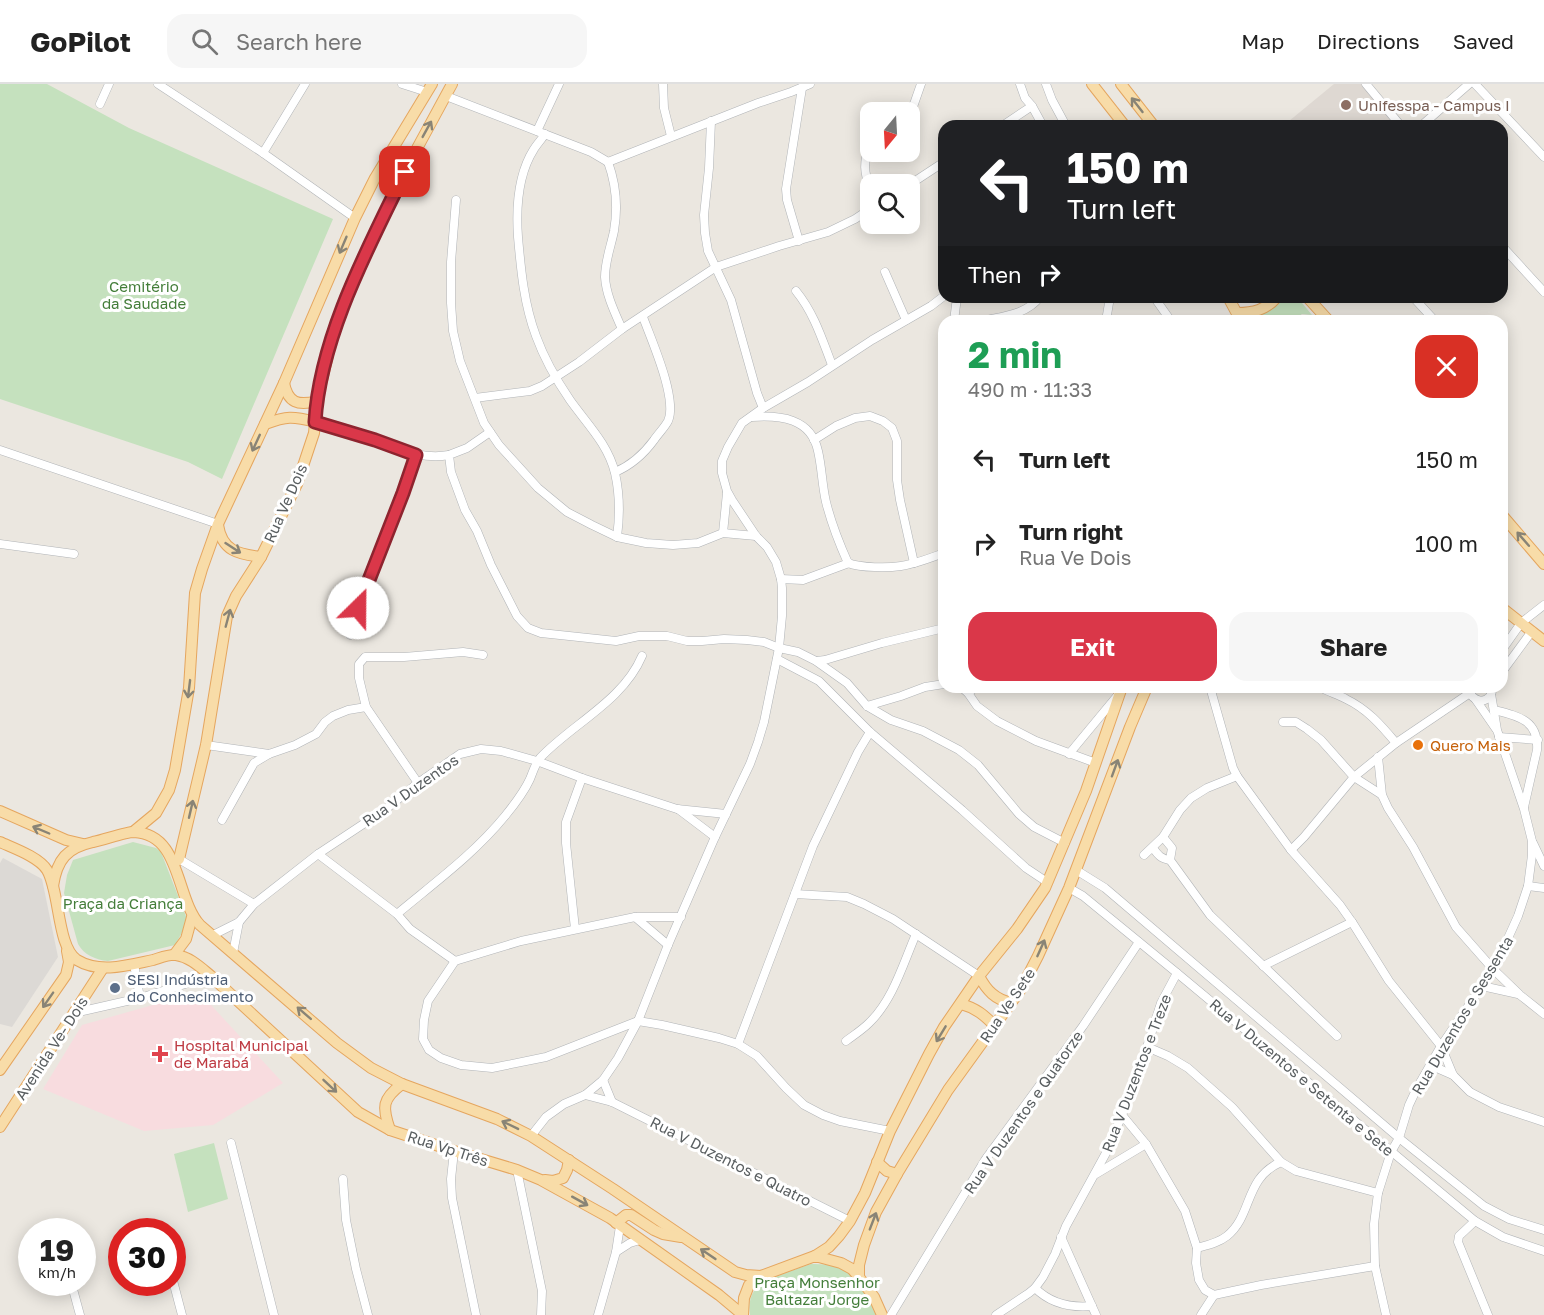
<!DOCTYPE html>
<meta charset="utf-8">
<style>
:root{--surface:#fff;--page:#f6f6f6;--text:#222;--muted:#767676;--line:#e0e0e0;--accent:#da3749}
body{margin:0;font-family:"Golos Text",sans-serif;background:var(--page);color:var(--text);height:100vh;display:flex;flex-direction:column;font-size:22px;white-space:nowrap}
*{box-sizing:border-box;margin:0}
p{font-size:20px;color:var(--muted)}
.icon{flex:none;width:33px;height:33px;fill:none;stroke:currentColor;stroke-width:2;stroke-linecap:round;stroke-linejoin:round}
.map{position:relative;flex:1;overflow:hidden}
.side{position:absolute;left:938px;top:231px;width:570px;height:378px;display:flex;flex-direction:column;background:var(--surface);border-radius:18px;box-shadow:0 3px 15px #0003}
.side>*{flex:none}
.banner{position:absolute;left:938px;top:36px;width:570px;height:183px;border-radius:18px;box-shadow:0 3px 15px #0003;background:#202124;color:#fff;overflow:hidden}
.needle{width:39px;rotate:198deg}
.controls{position:absolute;left:860px;top:18px;display:grid;gap:12px}
.controls a{display:grid;place-items:center;width:60px;height:60px;border-radius:12px;background:var(--surface);box-shadow:0 3px 15px #0003;font-size:30px}
.speed{position:absolute;left:18px;top:1134px;display:flex;gap:12px;font-size:30px;font-weight:700;text-align:center}
.speed>*{display:grid;place-content:center;width:78px;height:78px;border-radius:50%;background:var(--surface);box-shadow:0 3px 15px #0003;line-height:1}
.speed small{font-size:15px;font-weight:400}
.speed .limit{border:9px solid #d22;background:#fff;color:#111}
.pin{position:absolute;display:grid;place-items:center;width:51px;height:51px;color:#fff;margin:-26px;border-radius:12px;box-shadow:0 3px 9px #0006}
.me{position:absolute;width:66px;margin:-33px;rotate:23deg;stroke-linejoin:round;filter:drop-shadow(0 0 4px #0008)}
.turn{display:flex;align-items:center;gap:21px;height:126px;padding:0 30px;font-size:27px}
.turn .icon{width:78px;height:78px;stroke-width:2.5}
.turn b{display:block;font-size:42px;line-height:51px}
.then{display:flex;align-items:center;height:57px;padding:0 30px;background:#0003;gap:12px;font-size:22px}
.round{display:grid;place-items:center;flex:none;width:63px;height:63px;border-radius:18px;background:var(--page)}
.head{display:flex;align-items:center;justify-content:space-between;height:102px;padding:0 30px}
h1{font-size:36px;font-weight:700;line-height:45px;color:#1e9e55}
.action{display:flex;gap:12px;margin-top:auto;padding:12px 30px}
.action a{flex:1;height:69px;border-radius:18px;background:var(--accent);color:#fff;font-size:24px;font-weight:700;line-height:69px;text-align:center}
.action a+a{background:var(--page);color:var(--text)}
ul{padding:0;list-style:none}
li{display:flex;align-items:center;gap:18px;height:84px;padding:0 30px}
li div{flex:1}
li b{display:block;font-size:22px}
li em{font-style:normal}
header{display:flex;align-items:center;gap:36px;box-sizing:border-box;height:84px;padding:0 30px;background:var(--surface);border-bottom:2px solid var(--line)}
header strong{font-size:28px}
nav{display:flex;gap:33px;margin-inline-start:auto;font-size:21px}
.search{width:420px;height:54px;background:var(--page);display:flex;align-items:center;gap:15px;box-sizing:border-box;padding:0 21px;border-radius:18px;color:var(--muted);font-size:22px}
.map>svg:first-child{display:block}
.industrial{fill:#dcd9d5}
.education{fill:#ded8d2}
.medical{fill:#f8dcdf}
.green{fill:#c5e1be}
.lines{fill:none;stroke-linecap:round;stroke-linejoin:round}
.minor-casing{stroke:#b1b4b7;stroke-width:9}
.major-casing{stroke:#e5a65f;stroke-width:12}
.minor{stroke:#fff;stroke-width:8}
.major{stroke:#f8dca8;stroke-width:10}
.oneway{stroke:#898476}
.route-casing{stroke:#8e242f;stroke-width:15}
.route{stroke:#da3749;stroke-width:10}
.education-dot{fill:#8d6e63;stroke:#fff;stroke-width:2}
.food-dot{fill:#e8710a;stroke:#fff;stroke-width:2}
.service-dot{fill:#5c6f8a;stroke:#fff;stroke-width:2}
.health-dot{fill:#e0444e;stroke:#fff;stroke-width:2}
.labels{text-anchor:middle;dominant-baseline:central;stroke-width:6;stroke-linejoin:round;paint-order:stroke}
.education-label{font-size:15px;fill:#785e54;stroke:#fff;text-anchor:start}
.park-label{font-size:15px;fill:#447e3a;stroke:#fff}
.street-label{font-size:15px;fill:#595e60;stroke:#fff}
.food-label{font-size:15px;fill:#c56008;stroke:#fff;text-anchor:start}
.service-label{font-size:15px;fill:#4e5e75;stroke:#fff;text-anchor:start}
.health-label{font-size:15px;fill:#be3a42;stroke:#fff;text-anchor:start}
</style>
<header>
<strong>GoPilot</strong>
<div class="search"><svg class="icon" aria-label="search" viewBox="0 0 24 24"><circle cx="10" cy="10" r="6"/><path d="M15 15l6 6"/></svg>Search here</div>
<nav><a>Map</a><a>Directions</a><a>Saved</a></nav>
</header>
<div class="map">
<svg width="1544" height="1231" viewBox="0 0 1544 1231">
<rect width="100%" height="100%" fill="#ebe7e0"/>
<!-- industrial -->
<polygon class="industrial" points="3,774 42,795 58,873 12,943 0,940 0,779"/>
<!-- education -->
<polygon class="education" points="1334,0 1366,0 1401,42 1283,42"/>
<!-- medical -->
<polygon class="medical" points="199,908 283,999 213,1041 144,1047 43,1005 82,941"/>
<!-- green -->
<g class="green">
<polygon points="0,0 47,0 129,44 333,135 222,395 188,378 0,315"/>
<polygon points="1284,213 1297,213 1312,231 1302,230 1292,237 1250,237 1249,236 1259,233"/>
<path d="M133,758l23,6 5,4 26,67 -3,10 -9,16 -67,16c-12,-1 -24,-6 -30,-17l-14,-51 3,-18 6,-15z"/>
<polygon points="214,1059 228,1115 188,1128 174,1070"/>
<path d="M811,1180c42,-1 49,17 65,51h-126c-1,-9 -1,-16 4,-24 8,-12 43,-22 57,-27z"/>
</g>
<g class="lines">
<defs>
<g id="minor">
<polyline points="158,0 263,69 355,134"/>
<polyline points="402,0 427,8"/>
<polyline points="663,0 664,24 671,52"/>
<polyline points="1020,0 1025,14 1032,22 1043,42"/>
<polyline points="1046,0 1052,16 1066,42"/>
<polyline points="1366,0 1401,42"/>
<polyline points="1475,0 1544,73"/>
<polyline points="446,12 591,68 608,78"/>
<polyline points="100,20 109,0"/>
<polyline points="907,28 914,20 921,0"/>
<polyline points="711,37 709,84 704,131 705,149 708,167 731,216 757,309 763,324"/>
<polyline points="1002,42 1032,22"/>
<polyline points="1421,42 1469,0"/>
<polyline points="537,47 559,0"/>
<path d="M545,50c-3,5 -8,10 -11,15 -16,25 -18,60 -16,88 3,34 6,67 18,99 8,22 21,45 34,64 17,24 38,44 45,73 5,22 5,42 2,64"/>
<path d="M870,62c-7,15 -6,27 0,42"/>
<polyline points="263,69 305,0"/>
<polyline points="608,78 758,19 791,8 810,0"/>
<path d="M608,78c8,22 10,46 6,69 -3,15 -9,30 -9,46 1,18 10,36 17,52"/>
<polyline points="909,101 944,78"/>
<polyline points="456,116 451,178 451,219 453,247 460,277 484,339 499,361 538,404 567,428 592,441 617,453 646,459 673,461 698,459 723,449 756,452"/>
<polyline points="799,157 787,116 786,105 802,4"/>
<polyline points="1502,162 1544,208"/>
<polyline points="885,188 906,236"/>
<path d="M796,207c18,22 26,48 36,74"/>
<polyline points="1154,213 1171,237"/>
<polyline points="1413,213 1435,237"/>
<polyline points="954,237 957,213"/>
<path d="M982,237c21,-5 44,-6 58,-24"/>
<polyline points="1106,237 1110,213"/>
<polyline points="475,314 530,307 542,302 579,278 622,245 716,183 779,162 828,148 855,135 870,125"/>
<path d="M752,333c28,-2 59,1 66,34 4,17 4,34 8,51 5,20 13,41 22,61 13,5 40,5 53,3 15,-2 29,-8 43,-13"/>
<path d="M316,338c19,6 39,12 59,18 25,9 47,20 74,15"/>
<polyline points="490,348 467,364 449,371 451,388 465,426 477,447 491,481 517,532 528,544 541,549 616,557 639,552 667,552 687,557 702,557 724,555 747,556 764,558 779,564 798,568 816,577 847,599 867,622 891,636 923,647 959,666 978,681 1019,730 1034,743 1065,759"/>
<polyline points="814,356 836,342 855,334 870,332 883,337 892,344 897,357 897,396 900,416 914,479"/>
<polyline points="0,366 218,440"/>
<path d="M615,388c17,-7 28,-17 39,-32 4,-6 11,-13 14,-19 10,-22 -17,-82 -25,-104"/>
<polyline points="723,449 727,409"/>
<polyline points="0,460 74,470"/>
<polyline points="781,495 803,496 849,479"/>
<polyline points="350,551 358,524 403,409 416,371"/>
<polyline points="1502,566 1521,539 1544,521"/>
<polyline points="777,575 819,597 870,648 962,726 1026,784 1047,798"/>
<polyline points="817,577 825,576 882,559 944,544"/>
<polyline points="1502,588 1532,547"/>
<polyline points="961,603 968,609 976,603"/>
<polyline points="1210,603 1233,684 1237,692 1291,766 1340,821 1352,838 1389,897 1441,962 1453,991 1470,1008 1499,1023 1544,1038"/>
<path d="M1320,603c8,5 17,7 26,12 21,10 35,26 50,44"/>
<path d="M1470,603c-1,8 3,12 11,14 7,-1 12,-6 11,-14"/>
<polyline points="968,609 977,622 997,637 1036,657 1096,679"/>
<polyline points="1476,616 1496,645"/>
<polyline points="867,622 901,612 925,603 944,600"/>
<path d="M1494,626c24,6 45,10 43,40l-13,57"/>
<polyline points="1283,638 1296,638 1307,645 1321,656 1354,693 1382,711"/>
<polyline points="1499,653 1538,656"/>
<polyline points="206,661 269,670 295,661 316,650 325,638 333,632 348,626 366,623"/>
<polyline points="1069,670 1117,612"/>
<polyline points="1378,673 1382,711 1388,724 1413,763 1456,843 1493,885 1520,911 1544,930"/>
<polyline points="418,699 366,623 359,594 359,580 365,573 404,573 463,568 483,571"/>
<polyline points="678,725 715,753"/>
<polyline points="222,736 254,679 269,670"/>
<polyline points="1163,753 1172,764 1170,776 1210,831 1337,952"/>
<polyline points="1533,759 1544,782"/>
<path d="M1153,764c5,7 8,11 17,12"/>
<polyline points="1291,766 1304,753 1354,693 1396,659 1470,609"/>
<polyline points="318,770 397,830 410,845 455,877"/>
<polyline points="1144,771 1163,753 1180,726 1191,714 1207,704 1237,692"/>
<polyline points="179,775 254,820"/>
<polyline points="1076,786 1105,804 1399,1054 1484,1122 1509,1135 1544,1146"/>
<polyline points="1528,802 1544,804"/>
<polyline points="1069,804 1083,812 1177,889 1475,1137 1503,1153 1544,1167"/>
<polyline points="795,810 847,813 864,820 893,835 979,892"/>
<path d="M397,830c37,-31 77,-60 108,-98 9,-11 19,-24 25,-37 3,-7 5,-15 10,-21 32,-34 83,-57 102,-102"/>
<polyline points="635,833 668,861"/>
<polyline points="681,833 635,833 521,857 455,877 428,917 424,936 423,955 429,966 441,974 461,981 492,984 546,973 638,937 662,941 719,954 738,960 757,972 786,1004 804,1021 823,1031 840,1037 890,1047"/>
<polyline points="575,845 566,759 566,738 582,694"/>
<polyline points="213,851 239,838 254,820 318,770 386,725 418,699 460,670 481,665 501,667 537,677 582,694 677,725 726,730"/>
<polyline points="233,869 239,838"/>
<polyline points="134,880 140,914"/>
<polyline points="1263,882 1352,838"/>
<polyline points="1482,902 1518,910"/>
<polyline points="74,929 140,914 211,892"/>
<path d="M846,957c8,-6 16,-11 23,-18 24,-23 34,-59 47,-89"/>
<polyline points="738,960 813,762 858,668 870,648"/>
<polyline points="1147,963 1168,972 1188,984 1232,1023 1281,1078 1296,1087 1378,1109"/>
<polyline points="1430,981 1453,991"/>
<polyline points="603,996 612,1018"/>
<polyline points="585,1011 612,1018 850,1137"/>
<polyline points="1122,1031 1146,1060 1185,1127 1197,1164 1196,1179 1199,1196 1205,1206 1214,1211 1261,1201 1375,1182"/>
<polyline points="531,1052 546,1033 564,1020 585,1011 603,996 618,974 638,937 668,861 715,753 750,680 758,658 764,638 779,564 782,532 782,504 781,495 776,478 767,463 756,452 732,416 727,407 722,389 722,377 728,363 742,339 763,324 808,298 872,256 931,222 944,212"/>
<polyline points="231,1059 274,1231"/>
<polyline points="454,1067 451,1095 452,1114 476,1231"/>
<polyline points="517,1086 542,1207 541,1231"/>
<polyline points="1096,1090 1146,1060"/>
<polyline points="343,1095 346,1136 356,1185 368,1231"/>
<polyline points="1475,1137 1459,1152 1458,1158 1488,1231"/>
<polyline points="1061,1153 1096,1231"/>
<path d="M1197,1164c11,-3 21,-5 30,-12 26,-21 17,-58 54,-74"/>
<polyline points="616,1168 630,1159 640,1156"/>
<polyline points="172,1193 182,1231"/>
<polyline points="71,1198 80,1231"/>
<path d="M1035,1204c16,16 35,20 57,18"/>
<polyline points="598,1231 616,1168 620,1142"/>
<polyline points="891,1231 985,1076 1083,942 1139,858"/>
<polyline points="996,1231 1029,1209 1035,1204 1043,1193 1055,1170 1066,1142 1106,1069 1122,1031 1147,963 1161,919 1177,889"/>
<polyline points="1201,1231 1214,1211"/>
<polyline points="1386,1231 1375,1182 1374,1140 1378,1109 1391,1068 1399,1054 1409,1021 1417,1004 1441,962 1482,902 1504,863 1518,832 1528,802 1532,771 1532,757 1524,725 1497,646 1491,610"/>
</g>
<g id="major">
<polyline points="1092,0 1125,42"/>
<polyline points="1121,0 1154,42"/>
<polyline points="1228,213 1241,237"/>
<polyline points="1307,213 1329,237"/>
<path d="M1237,229c16,0 29,-3 40,-16"/>
<polyline points="1308,237 1318,237"/>
<path d="M284,299c4,20 14,23 33,18"/>
<path d="M265,340c22,-8 27,-8 51,-2"/>
<polyline points="1502,431 1544,480"/>
<path d="M218,441c4,26 20,29 43,32"/>
<polyline points="1502,524 1544,557"/>
<polyline points="0,727 66,756 83,760"/>
<polyline points="133,748 156,729 169,706 175,686 189,604 195,509 202,485 218,440 284,299 355,134 375,94 432,0"/>
<path d="M0,758c13,6 39,15 47,28 13,22 10,77 30,90 23,14 52,5 76,0 7,-2 16,-6 23,-5 14,2 24,12 35,21l147,136 32,18 64,21 63,19 24,10 69,38 109,77 24,20"/>
<polyline points="174,779 179,775 206,661 227,532 236,512 261,473 297,400 314,349 317,317 334,246 345,217 369,161 414,70 452,0"/>
<path d="M53,802c4,-27 14,-38 40,-44 11,-2 32,-10 41,-10 48,2 41,66 66,93l137,118 34,25 31,16 95,35 34,17 82,53 122,83 11,3 15,1"/>
<polyline points="174,871 186,855 192,833"/>
<path d="M979,892c8,15 16,23 32,27"/>
<path d="M961,920c15,4 23,11 34,22"/>
<polyline points="0,986 66,891 69,878 67,867"/>
<polyline points="0,1043 103,884"/>
<path d="M390,1046c-8,-23 -8,-31 12,-46"/>
<polyline points="877,1078 887,1087 897,1090"/>
<polyline points="545,1096 553,1097 563,1094 567,1086 569,1076"/>
<polyline points="616,1139 626,1131 631,1131 654,1146 663,1150 681,1153"/>
<polyline points="815,1172 829,1163 839,1152 850,1137 865,1109 890,1047 929,970 944,943 979,892 1017,845 1045,804 1086,707 1122,603"/>
<polyline points="859,1193 859,1181 864,1161 876,1128 897,1090 948,1006 1021,905 1038,872 1069,804 1130,643 1147,603"/>
<polyline points="743,1231 744,1214 749,1201 761,1192 815,1172 841,1179 852,1185 859,1193 874,1213 882,1231"/>
</g>
</defs>
<!-- minor casing -->
<use href="#minor" class="minor-casing"/>
<!-- major casing -->
<use href="#major" class="major-casing"/>
<!-- minor -->
<use href="#minor" class="minor"/>
<!-- major -->
<use href="#major" class="major"/>
</g>
<!-- one-way arrows -->
<defs><path id="oneway-shaft" d="M-6 0H5M1.5-3L5.5 0L1.5 3" fill="none" stroke-width="1.6" stroke-linecap="round" stroke-linejoin="round" transform="scale(1.5)"/></defs>
<g class="oneway">
<use href="#oneway-shaft" transform="translate(1137 21) rotate(-128)"/>
<use href="#oneway-shaft" transform="translate(427 45) rotate(-61)"/>
<use href="#oneway-shaft" transform="translate(343 161) rotate(113)"/>
<use href="#oneway-shaft" transform="translate(256 359) rotate(115)"/>
<use href="#oneway-shaft" transform="translate(1523 455) rotate(-131)"/>
<use href="#oneway-shaft" transform="translate(233 464) rotate(33)"/>
<use href="#oneway-shaft" transform="translate(228 534) rotate(-75)"/>
<use href="#oneway-shaft" transform="translate(189 605) rotate(97)"/>
<use href="#oneway-shaft" transform="translate(1115 684) rotate(-70)"/>
<use href="#oneway-shaft" transform="translate(191 725) rotate(-77)"/>
<use href="#oneway-shaft" transform="translate(41 746) rotate(-157)"/>
<use href="#oneway-shaft" transform="translate(1041 864) rotate(-66)"/>
<use href="#oneway-shaft" transform="translate(48 916) rotate(125)"/>
<use href="#oneway-shaft" transform="translate(304 929) rotate(-139)"/>
<use href="#oneway-shaft" transform="translate(941 950) rotate(121)"/>
<use href="#oneway-shaft" transform="translate(330 1002) rotate(43)"/>
<use href="#oneway-shaft" transform="translate(510 1041) rotate(-154)"/>
<use href="#oneway-shaft" transform="translate(580 1117) rotate(29)"/>
<use href="#oneway-shaft" transform="translate(873 1137) rotate(-69)"/>
<use href="#oneway-shaft" transform="translate(708 1170) rotate(-146)"/>
</g>
<g class="lines">
<defs>
<path id="route" d="M358,524l45,-115 13,-38 -41,-15 -60,-18c5,-85 53,-174 90,-250"/>
</defs>
<!-- route casing -->
<use href="#route" class="route-casing"/>
<!-- route -->
<use href="#route" class="route"/>
</g>
<!-- markers -->
<circle class="education-dot" cx="1346" cy="21" r="6"/>
<circle class="food-dot" cx="1418" cy="661" r="6"/>
<circle class="service-dot" cx="115" cy="904" r="6"/>
<path class="health-dot" d="M157 961h6v6h6v6h-6v6h-6v-6h-6v-6h6z"/>
<g class="labels">
<!-- education labels -->
<g class="education-label">
<text x="1358" y="21">Unifesspa - Campus I</text>
</g>
<!-- park labels -->
<g class="park-label">
<text x="144" y="202">Cemitério<tspan x="144" dy="17">da Saudade</tspan></text>
<text x="123" y="819">Praça da Criança</text>
<text x="817" y="1198">Praça Monsenhor<tspan x="817" dy="17">Baltazar Jorge</tspan></text>
</g>
<!-- street labels -->
<g class="street-label">
<text transform="translate(285 419) rotate(-66)">Rua Ve Dois</text>
<text transform="translate(410 706) rotate(-35)">Rua V Duzentos</text>
<text transform="translate(1007 921) rotate(-56)">Rua Ve Sete</text>
<text transform="translate(1462 931) rotate(-59)">Rua Duzentos e Sessenta</text>
<text transform="translate(51 964) rotate(-57)">Avenida Ve- Dois</text>
<text transform="translate(1136 989) rotate(-69)">Rua V Duzentos e Treze</text>
<text transform="translate(1302 993) rotate(40)">Rua V Duzentos e Setenta e Sete</text>
<text transform="translate(1023 1028) rotate(-55)">Rua V Duzentos e Quatorze</text>
<text transform="translate(448 1064) rotate(18)">Rua Vp Três</text>
<text transform="translate(731 1077) rotate(27)">Rua V Duzentos e Quatro</text>
</g>
<!-- food labels -->
<g class="food-label">
<text x="1430" y="661">Quero Mais</text>
</g>
<!-- service labels -->
<g class="service-label">
<text x="127" y="895">SESI Indústria<tspan x="127" dy="17">do Conhecimento</tspan></text>
</g>
<!-- health labels -->
<g class="health-label">
<text x="174" y="961">Hospital Municipal<tspan x="174" dy="17">de Marabá</tspan></text>
</g>
</g>
</svg>
<div class="controls">
<a><svg class="needle" viewBox="-14 -14 28 28"><path d="M0-13l5 13h-10z" fill="#e53935"/><path d="M0 13l5-13h-10z" fill="#767676"/></svg></a>
<a><svg class="icon" aria-label="search" viewBox="0 0 24 24"><circle cx="10" cy="10" r="6"/><path d="M15 15l6 6"/></svg></a>
</div>
<div class="speed"><div>19<small>km/h</small></div><div class="limit">30</div></div>
<div class="pin" style="left:405px;top:88px;background:#d93025"><svg class="icon" aria-label="arrive" viewBox="0 0 24 24"><path d="M6 21V4h12l-3 4 3 4H6"/></svg></div>
<svg class="me" style="left:358px;top:524px" viewBox="-20 -20 40 40"><circle r="19" fill="#fff"/><path d="M0-13L10 11 0 6-10 11z" fill="#da3749"/></svg>
<div class="banner">
<div class="turn"><svg class="icon" aria-label="left" viewBox="0 0 24 24"><path d="M17 20v-9H6M10 6l-5 5 5 5"/></svg><div><b>150 m</b>Turn left</div></div>
<div class="then">Then<svg class="icon" aria-label="right" viewBox="0 0 24 24"><path d="M7 20v-9h11M14 6l5 5-5 5"/></svg></div>
</div>
<section class="side">
<div class="head"><div><h1>2 min</h1><p>490 m · 11:33</p></div><a class="round" style="background:#d93025;color:#fff"><svg class="icon" aria-label="close" viewBox="0 0 24 24"><path d="M6 6l12 12M18 6L6 18"/></svg></a></div>
<ul>
<li><svg class="icon" aria-label="left" viewBox="0 0 24 24"><path d="M17 20v-9H6M10 6l-5 5 5 5"/></svg><div><b>Turn left</b></div><em>150 m</em></li>
<li><svg class="icon" aria-label="right" viewBox="0 0 24 24"><path d="M7 20v-9h11M14 6l5 5-5 5"/></svg><div><b>Turn right</b><p>Rua Ve Dois</p></div><em>100 m</em></li>
</ul>
<div class="action"><a>Exit</a><a>Share</a></div>
</section>
</div>
